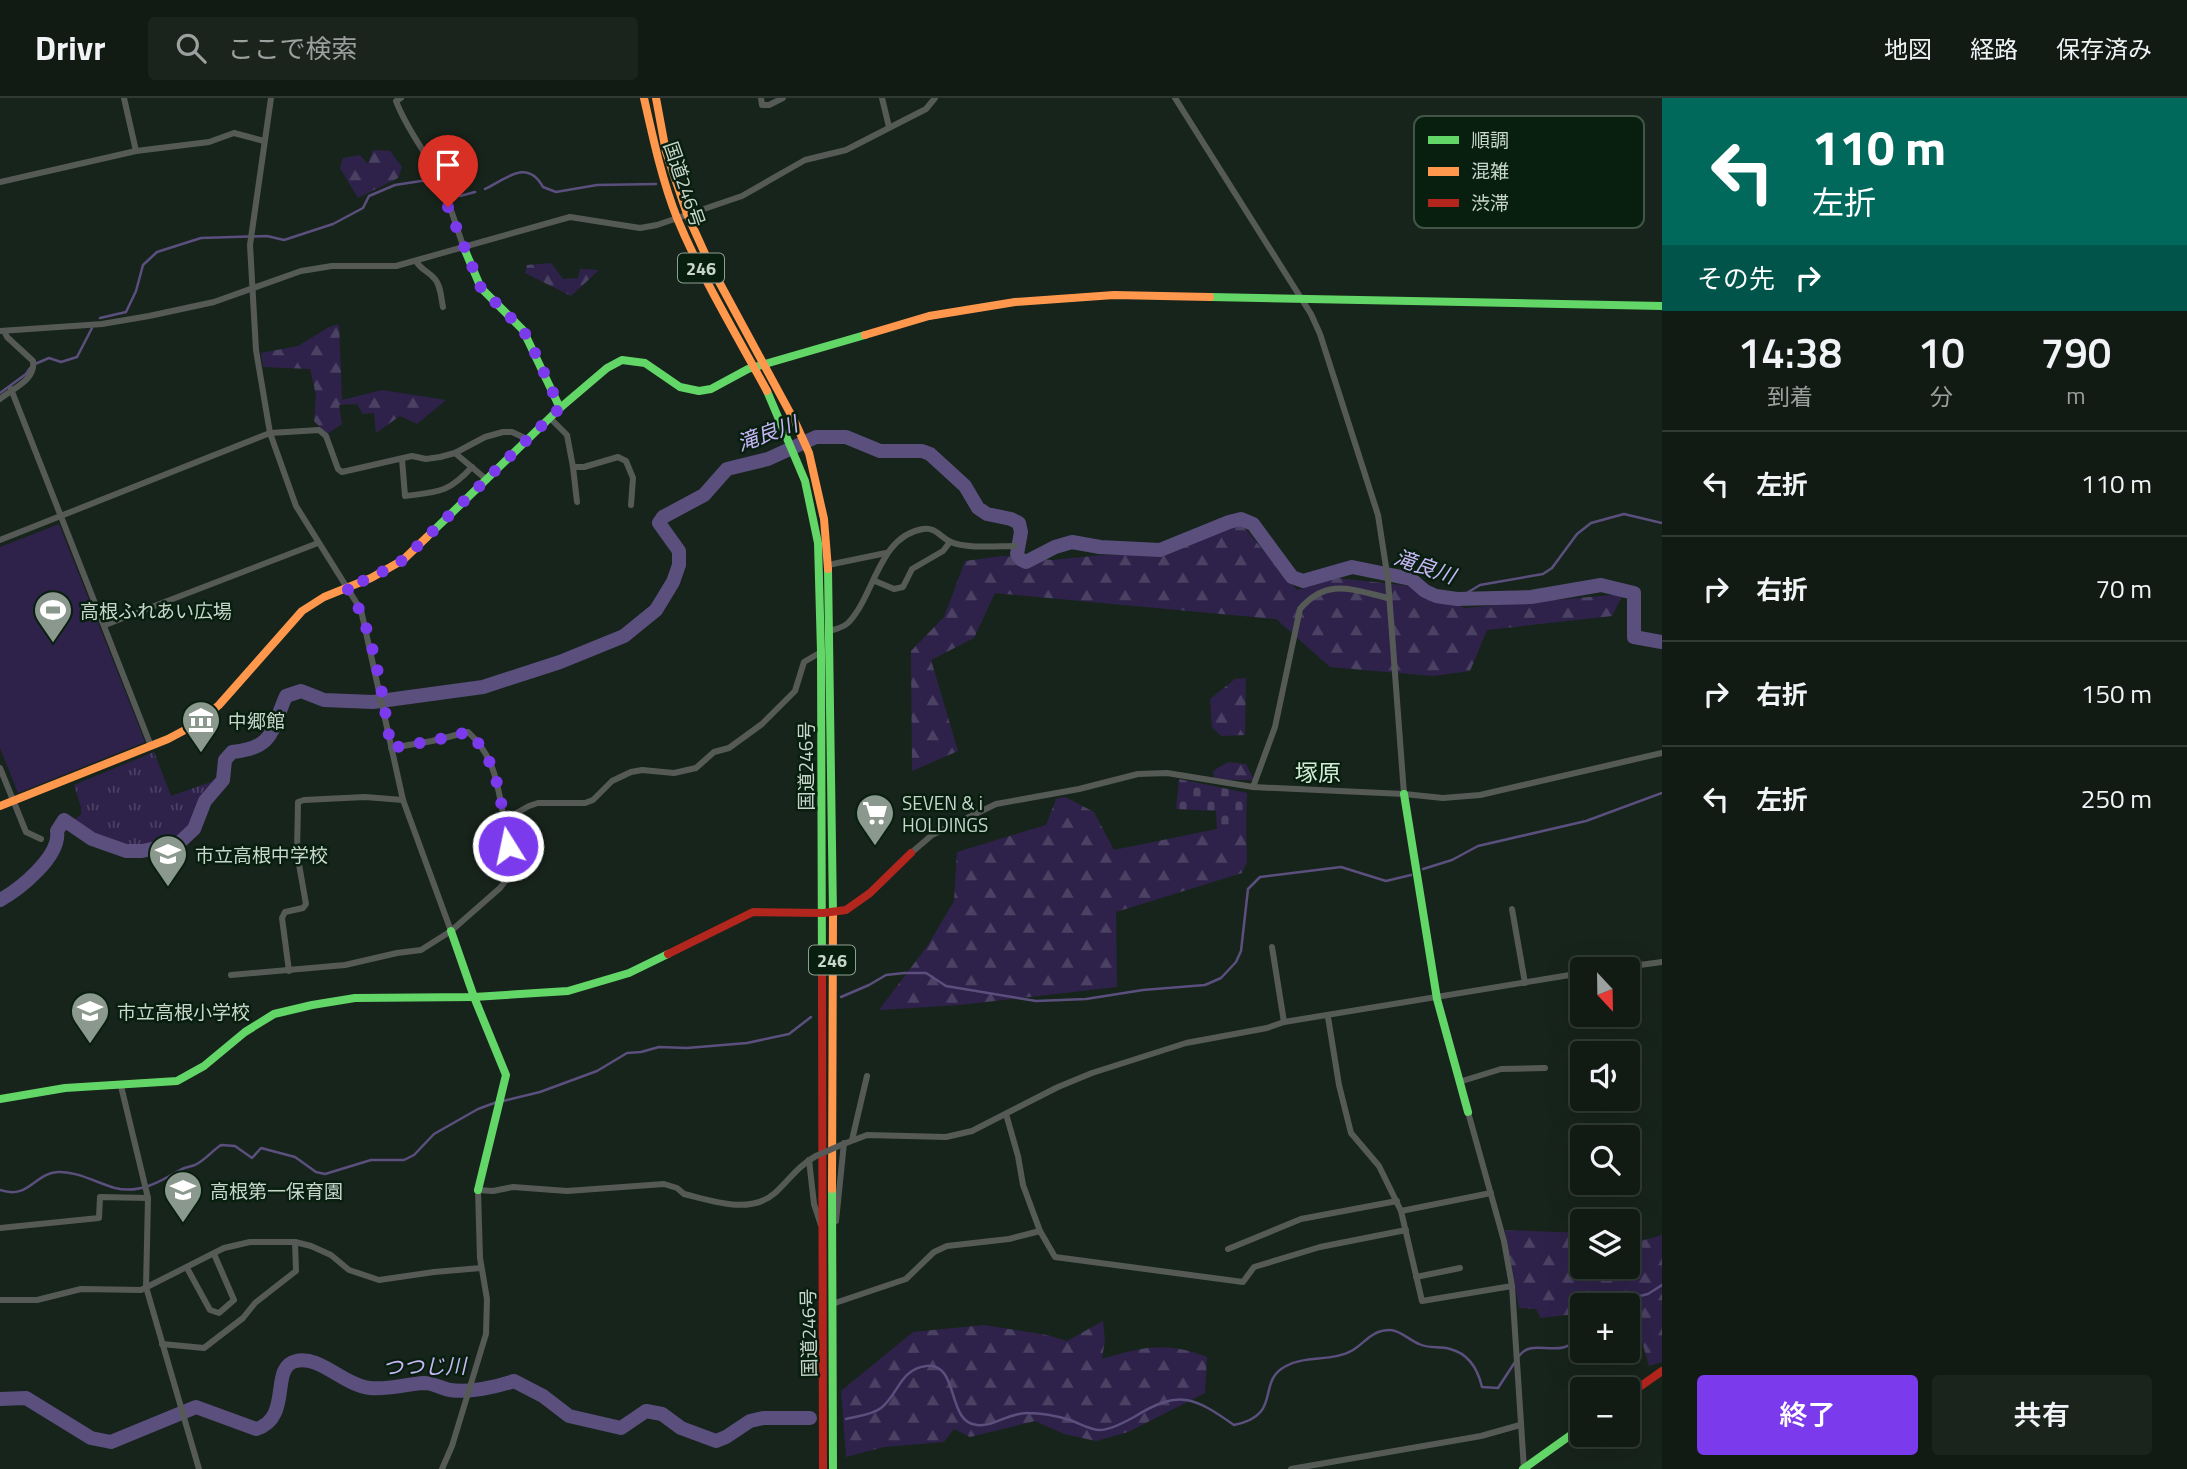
<!DOCTYPE html>
<html lang="ja">
<meta charset="utf-8">
<style>
:root{--surface:#111b14;--page:#1a241d;--text:#f1f3f6;--muted:#9ca1a0;--line:#303934;--accent:#7c3aed}
body{margin:0;font-family:"Titillium Web","Noto Sans JP",sans-serif;background:var(--page);color:var(--text);height:100vh;display:flex;flex-direction:column;font-size:26px;white-space:nowrap}
*{box-sizing:border-box;margin:0}
p{font-size:23px;color:var(--muted)}
.icon{flex:none;width:38px;height:38px;fill:none;stroke:currentColor;stroke-width:2;stroke-linecap:round;stroke-linejoin:round}
.map{position:relative;flex:1;overflow:hidden}
.drawer{display:flex;flex-direction:column;background:var(--surface);width:525px}
.drawer>*{flex:none}
.guide{background:#00695c;color:#fff;overflow:hidden}
.needle{width:46px;rotate:158deg}
.fabs{position:absolute;left:1570px;top:859px;display:grid;gap:14px}
.fabs a{display:grid;place-items:center;width:70px;height:70px;border-radius:7px;background:var(--surface);box-shadow:0 7px 28px #0002,0 0 0 2px var(--line);font-size:35px}
.pin{position:absolute;display:grid;place-items:center;width:60px;height:60px;color:#fff;margin:-72px -30px;border-radius:50% 50% 50% 0;rotate:-45deg;box-shadow:0 0 7px #0007}
.pin .icon{rotate:45deg}
.me{position:absolute;width:77px;margin:-38px;rotate:350deg;stroke-linejoin:round;filter:drop-shadow(0 0 5px #0008)}
.turn{display:flex;align-items:center;gap:24px;height:147px;padding:0 35px;font-size:32px}
.turn .icon{width:91px;height:91px;stroke-width:2.5}
.turn b{display:block;font-size:49px;line-height:60px}
.then{display:flex;align-items:center;height:66px;padding:0 35px;background:#0003;gap:14px;font-size:26px}
.eta{display:flex;justify-content:space-evenly;align-items:center;height:119px;text-align:center}
.eta b{font-size:42px;font-weight:600;line-height:49px}
.primary-button{display:flex;gap:14px;margin-top:auto;padding:14px 35px}
.primary-button a{flex:1;height:80px;border-radius:7px;background:var(--accent);color:#fff;font-size:28px;font-weight:600;line-height:80px;text-align:center}
.primary-button a+a{background:var(--page);color:var(--text)}
ul{padding:0;list-style:none}
li{display:flex;align-items:center;gap:21px;height:105px;padding:0 35px;border-top:2px solid var(--line)}
li div{flex:1}
li b{display:block;font-size:26px}
li em{font-style:normal}
header{display:flex;align-items:center;gap:42px;box-sizing:border-box;height:98px;padding:0 35px;background:var(--surface);border-bottom:2px solid var(--line)}
header strong{font-size:33px}
nav{display:flex;gap:38px;margin-inline-start:auto;font-size:24px}
.search{width:490px;height:63px;background:var(--page);display:flex;align-items:center;gap:18px;box-sizing:border-box;padding:0 24px;border-radius:7px;color:var(--muted);font-size:26px}
main{display:flex;flex:1;min-height:0}
.map>svg:first-child{display:block}
.forest{fill:url(#forest-firs)}
.cemetery{fill:url(#cemetery-stones)}
.park{fill:url(#park-tufts)}
.pitch{fill:#2e224a}
.lines{fill:none;stroke-linecap:round;stroke-linejoin:round}
.stream{stroke:#5b4f7e;stroke-width:2.5}
.river{stroke:#5b4f7e;stroke-width:14}
.street{stroke:#565a56;stroke-width:6}
.fast{stroke:#63d668;stroke-width:8}
.slow{stroke:#ff974d;stroke-width:8}
.jam{stroke:#b3261e;stroke-width:8}
.street-bridge{stroke:#565a56;stroke-width:6}
.route{stroke:#7c3aed;stroke-width:12;stroke-dasharray:0 21.6}
.labels{text-anchor:middle;dominant-baseline:central;stroke-width:5;stroke-linejoin:round;paint-order:stroke}
.shield{fill:#081f0f;stroke:#8e9f92;stroke-width:2}
.shield-label{font-size:18px;font-weight:bold;fill:#c8d6ca}
.street-label{font-size:19px;fill:#c8d6ca;stroke:#081f0f}
.poi-label{font-size:19px;fill:#c8d6ca;stroke:#081f0f;text-anchor:start}
.water-label{font-size:21px;font-style:italic;fill:#c7b6f7;stroke:#081f0f}
.quarter-label{font-size:23px;fill:#cfecd4;stroke:#081f0f}
.key{fill:#081f0f;stroke:#425647;stroke-width:2}
.key-label{font-size:19px;fill:#c8d6ca}
</style>
<header>
<strong>Drivr</strong>
<div class="search"><svg class="icon" aria-label="search" viewBox="0 0 24 24"><circle cx="10" cy="10" r="6"/><path d="M15 15l6 6"/></svg>ここで検索</div>
<nav><a>地図</a><a>経路</a><a>保存済み</a></nav>
</header>
<main>
<div class="map">
<svg width="1662" height="1371" viewBox="0 0 1662 1371">
<defs>
<pattern id="forest-firs" width="22" height="20" patternUnits="userSpaceOnUse" patternTransform="scale(1.75)"><rect width="22" height="20" fill="#2e224a"/><path d="M5 1l3.5 6h-7zM16 11l3.5 6h-7z" fill="#4b4163"/></pattern>
<pattern id="cemetery-stones" width="16" height="16" patternUnits="userSpaceOnUse" patternTransform="scale(1.75)"><rect width="16" height="16" fill="#2e224a"/><path d="M2 7V4a2 2 0 0 1 4 0v3zM10 15v-3a2 2 0 0 1 4 0v3z" fill="#4b4163"/></pattern>
<pattern id="park-tufts" width="24" height="20" patternUnits="userSpaceOnUse" patternTransform="scale(1.75)"><rect width="24" height="20" fill="#2e224a"/><path d="M3 7l-1-3M5 7V3M7 7l1-3M15 17l-1-3M17 17v-4M19 17l1-3" fill="none" stroke="#4b4163"/></pattern>
</defs>
<rect width="100%" height="100%" fill="#17241b"/>
<!-- forest -->
<g class="forest">
<polygon points="373,52 390,53 402,69 398,80 358,100 340,70 343,60 360,57 368,66"/>
<polygon points="551,165 563,181 578,180 580,171 599,172 571,198 525,175 527,167"/>
<polygon points="339,226 342,302 382,292 446,302 417,326 400,318 376,335 374,315 363,316 357,306 339,307 342,326 327,336 314,323 316,297 310,271 263,269 261,255 298,248 329,229"/>
<polygon points="1241,426 1297,492 1337,480 1420,489 1465,510 1623,496 1612,518 1487,532 1470,573 1433,578 1330,569 1276,521 995,495 974,540 931,562 958,653 912,673 911,553 944,519 965,463 1002,458 1052,462 1102,457 1159,457"/>
<polygon points="1246,580 1245,637 1221,638 1212,629 1210,601 1235,581"/>
<polygon points="1228,664 1246,666 1254,682 1214,682 1213,673"/>
<polygon points="1065,699 1094,714 1114,752 1246,725 1247,764 1242,775 1116,814 1117,889 960,907 879,912 928,847 954,803 957,754 1046,727 1056,701"/>
<polygon points="1505,1132 1582,1135 1582,1169 1628,1169 1628,1140 1644,1142 1662,1137 1662,1264 1649,1268 1638,1230 1628,1222 1628,1208 1609,1207 1601,1201 1596,1207 1582,1208 1582,1219 1566,1217 1541,1220 1536,1211 1519,1210"/>
<path d="M1103,1223l2,19 -3,19c41,-12 63,-18 105,-2l-2,36 -77,39 -32,9 -32,-7 -29,-13 -65,16 -16,-8 -10,13 -60,5 -38,10 -5,-66 72,-59 71,-7 63,10 20,6z"/>
</g>
<!-- cemetery -->
<polygon class="cemetery" points="1179,681 1247,695 1246,728 1217,731 1216,713 1176,711"/>
<!-- park -->
<path class="park" d="M154,654l17,44 48,-17c-6,7 -13,13 -17,21 -7,11 -9,25 -18,34 -5,5 -13,6 -20,8 -41,11 -59,4 -91,-21l8,-7v-7l-7,-22z"/>
<!-- pitch -->
<polygon class="pitch" points="59,426 145,644 18,695 0,650 0,449"/>
<g class="lines">
<!-- stream -->
<g class="stream">
<path d="M485,91c21,-10 42,-31 58,-2l13,5 41,-7 59,-1"/>
<polyline points="100,220 126,214 136,193 143,167 157,154 201,140 267,138 284,142 333,126 363,110 369,98 395,87 447,79 454,95 460,98 475,94"/>
<polyline points="35,266 49,260 61,264 77,259 92,230"/>
<polyline points="0,295 26,276 30,270"/>
<polyline points="1457,501 1480,487 1543,476 1552,470 1577,436 1591,425 1624,416 1662,425"/>
<polyline points="1423,771 1452,762 1478,748 1586,723 1662,695"/>
<polyline points="841,899 869,887 886,877 904,875 926,875 946,888 1036,903 1086,901 1143,892 1205,887 1221,880 1236,864 1241,853 1248,791 1260,779 1341,769 1386,783 1411,777"/>
<polyline points="503,1003 540,994 597,973 627,955 641,954 659,949 687,950 747,945 789,936 811,919"/>
<path d="M0,1092c29,10 34,-17 58,-18 19,-1 39,11 57,16 24,6 45,-6 65,-18 5,-3 10,-3 15,-5 10,-5 17,-14 26,-20l14,1 17,12 9,-10 34,9 21,15 9,2 46,-14h33l10,-5 20,-21 44,-25 19,-7"/>
<polyline points="1599,1208 1648,1196 1662,1187"/>
<path d="M1519,1258c15,-21 43,8 63,-23"/>
<path d="M846,1321c11,-3 26,-4 35,-11 18,-14 18,-38 45,-42 34,-4 20,57 51,59 17,2 33,-13 51,-12 14,0 29,3 42,7 9,3 20,10 30,10 11,0 25,-8 34,-13 45,-28 60,-20 100,8 50,-10 21,-43 52,-59 20,-11 47,-4 67,-16 13,-8 19,-20 37,-20 10,0 19,10 29,14 10,5 20,2 31,5 20,5 28,21 32,38l16,1 17,-26"/>
</g>
<!-- river -->
<g class="river">
<path d="M0,802c20,-11 61,-44 57,-69l7,-11 28,19 34,12h16l37,-8 15,-14 11,-28 18,-21 2,-20 7,-8c43,-4 39,-22 54,-56l15,-5 23,9 49,2 110,-15 77,-25 64,-26 32,-26 17,-28 6,-17v-14l-20,-28 4,-6 41,-22 23,-26 41,-10 48,-22h30l34,14h42l8,3 35,32 13,22 9,6 24,5 8,4 2,9 -4,22 3,5 6,3 29,-15 17,-5 28,5 60,3 69,-28 12,-3 12,5 39,53 11,4 49,-14 59,12 14,12 11,5 21,3 74,-2 70,-12 33,8v44l28,5"/>
<path d="M0,1301l26,-1 65,40 20,4 85,-35 60,22c37,-11 13,-62 40,-68 24,-6 47,24 74,27 18,2 36,-4 54,-5 9,0 17,5 26,7 19,3 46,-3 64,-9l29,15 26,20 52,12 25,-17 16,3 19,14 35,13 10,-4 24,-16 13,-3h47"/>
</g>
<!-- street -->
<g class="street">
<polyline points="124,0 136,53"/>
<polyline points="271,0 250,147 256,252 270,335 296,408 361,512 403,702 451,833"/>
<path d="M401,0l-5,3c9,24 23,42 35,63 15,25 23,57 33,84"/>
<polyline points="761,0 762,7 769,7 783,0"/>
<polyline points="882,0 889,29"/>
<polyline points="1175,0 1311,216 1320,236 1378,417 1388,482 1404,696"/>
<polyline points="0,84 136,53 209,44 234,35 264,43"/>
<path d="M416,163c5,9 12,10 18,17 7,7 7,20 9,29"/>
<polyline points="0,233 102,226 149,218 214,204 301,173 332,168 396,168 570,119 640,130 657,127 742,98 805,62 846,52 926,11 935,0"/>
<polyline points="11,291 151,648"/>
<path d="M0,301c13,-11 36,-19 33,-38l-26,-24 -3,-6"/>
<polyline points="550,320 567,337 573,369 584,369 618,359 626,363 633,380 631,407"/>
<polyline points="455,355 487,382"/>
<path d="M402,361l3,37c34,-4 43,-3 67,-29"/>
<polyline points="573,369 577,404"/>
<polyline points="0,442 270,335 319,332 326,338 338,371 342,374 412,358 426,361 440,359 455,355 485,339 503,334 512,334 527,341"/>
<polyline points="828,467 886,455"/>
<polyline points="875,483 894,491 903,489 912,471 943,453 950,444"/>
<polyline points="105,527 318,445"/>
<path d="M830,533c6,-2 15,-4 19,-9 26,-28 30,-86 74,-93 13,-2 17,8 28,13 15,7 47,4 64,4"/>
<path d="M391,650l41,-7 36,-9c27,24 30,55 36,88"/>
<polyline points="0,670 26,734 41,741"/>
<path d="M1253,689l22,-60 25,-118c27,-32 53,-19 88,-11"/>
<polyline points="911,755 932,737 996,706 1079,691 1138,676 1167,675 1253,689 1404,696 1443,700 1480,697 1662,655"/>
<polyline points="1512,811 1525,885"/>
<polyline points="1272,849 1284,924"/>
<polyline points="1603,872 1662,864"/>
<polyline points="289,873 282,820 285,814 303,810 306,806 297,755 298,704 304,702 365,699 403,702"/>
<polyline points="231,877 345,867 397,855 421,852 451,833 500,790 513,773 504,722 529,708 538,705 585,705 593,702 612,683 631,674 642,672 674,675 696,670 714,654 729,650 762,626 795,593 804,564 821,554"/>
<polyline points="1328,919 1339,987 1351,1035 1379,1068 1401,1113 1422,1203 1512,1188"/>
<polyline points="1459,984 1501,971 1545,970"/>
<polyline points="121,988 148,1100 146,1189 199,1371"/>
<polyline points="1468,1014 1504,1143 1512,1188 1524,1371"/>
<polyline points="1006,1016 1018,1058 1023,1087 1040,1133 1055,1159 1243,1184 1254,1169 1320,1149 1406,1132"/>
<polyline points="852,1042 867,978"/>
<polyline points="841,1047 867,1037 946,1039 972,1033 1058,989 1092,975 1186,945 1267,930 1284,924 1582,875"/>
<polyline points="809,1062 814,1106 821,1127"/>
<polyline points="1401,1113 1491,1095"/>
<polyline points="836,1123 844,1045"/>
<polyline points="0,1130 99,1120 100,1099 148,1100"/>
<polyline points="1228,1151 1301,1121 1397,1103"/>
<polyline points="187,1170 210,1212 219,1215 234,1202 214,1156"/>
<polyline points="1416,1179 1460,1170"/>
<polyline points="0,1202 37,1202 81,1191 141,1192 224,1150 250,1144 295,1144 311,1148 331,1157 349,1172 379,1182 434,1174 481,1170"/>
<polyline points="832,1206 906,1181 934,1154 947,1148 1009,1141 1040,1133"/>
<polyline points="162,1246 204,1250 243,1220 255,1205 296,1173 295,1144"/>
<path d="M442,1371l10,-23 34,-112 1,-35 -7,-41 -2,-68 15,1 20,-4 54,4 97,-7 13,4 7,6c28,7 66,21 91,-1 14,-13 24,-28 41,-37"/>
<polyline points="1291,1371 1481,1338 1520,1327"/>
</g>
<!-- fast -->
<g class="fast">
<polyline points="464,150 481,190 523,232 560,310"/>
<polyline points="1210,199 1662,208"/>
<polyline points="767,293 805,383 818,445 821,554 822,879"/>
<polyline points="427,439 560,310 607,270 622,262 645,265 680,289 699,293 711,291 748,271 865,237"/>
<polyline points="828,471 833,816"/>
<polyline points="1404,696 1437,901 1468,1014"/>
<polyline points="451,833 474,899 506,977 478,1092"/>
<polyline points="0,1001 65,990 177,983 204,968 245,934 274,916 312,907 355,900 474,899 568,893 629,875 668,856"/>
<polyline points="832,1091 833,1371"/>
<polyline points="1523,1371 1582,1329"/>
</g>
<!-- slow -->
<g class="slow">
<path d="M644,0c9,40 18,82 33,120 25,60 59,116 90,173"/>
<polyline points="656,0 666,54 687,116 711,169 795,324 809,355 824,421 828,471"/>
<polyline points="865,237 929,218 1015,204 1114,197 1210,199"/>
<polyline points="0,708 168,641 198,625 219,607 302,513 324,499 371,480 403,462 427,439"/>
<polyline points="832,1091 833,816"/>
</g>
<!-- jam -->
<g class="jam">
<polyline points="668,856 753,814 823,815 846,812 870,795 911,755"/>
<polyline points="822,879 823,1371"/>
<polyline points="1628,1297 1662,1273"/>
</g>
<!-- street-bridge -->
<polyline class="street-bridge" points="816,1058 841,1047"/>
</g>
<g class="lines">
<!-- route -->
<path class="route" d="M448,109l33,81 42,42 8,14 29,64 -157,152 -32,18 -25,9c27,33 38,118 45,161l41,-7 36,-9c32,29 33,74 40,114"/>
</g>
<!-- icons -->
<defs>
<symbol id="stadium-pin" viewBox="-11 -11 22 30"><path d="M0 17L-7.5 6A9.5 9.5 0 1 1 7.5 6Z" fill="#8a988d" stroke="#081f0f"/><path d="M0-5a6.5 5 0 1 0 0 10a6.5 5 0 1 0 0-10ZM-3.5-1.8h7v3.6h-7Z" fill="#fff"/></symbol>
<symbol id="museum-pin" viewBox="-11 -11 22 30"><path d="M0 17L-7.5 6A9.5 9.5 0 1 1 7.5 6Z" fill="#8a988d" stroke="#081f0f"/><path d="M0-6L6-3V-2H-6V-3ZM-5-1h2V3h-2ZM-1-1h2V3h-2ZM3-1h2V3H3ZM-6 4H6V6H-6Z" fill="#fff"/></symbol>
<symbol id="supermarket-pin" viewBox="-11 -11 22 30"><path d="M0 17L-7.5 6A9.5 9.5 0 1 1 7.5 6Z" fill="#8a988d" stroke="#081f0f"/><path d="M-6-5.5h2.5l.6 2H6L4.5 2H-2.5L-4.4-4H-6ZM-1.5 3.2a1.3 1.3 0 1 0 .1 0ZM3 3.2a1.3 1.3 0 1 0 .1 0Z" fill="#fff"/></symbol>
<symbol id="school-pin" viewBox="-11 -11 22 30"><path d="M0 17L-7.5 6A9.5 9.5 0 1 1 7.5 6Z" fill="#8a988d" stroke="#081f0f"/><path d="M0-5L7-2L0 1L-7-2ZM-4 1L0 2.5L4 1V4Q0 6-4 4Z" fill="#fff"/></symbol>
</defs>
<g fill-rule="evenodd">
<use href="#stadium-pin" x="31" y="490" width="44" height="60"/>
<use href="#museum-pin" x="179" y="600" width="44" height="60"/>
<use href="#supermarket-pin" x="853" y="693" width="44" height="60"/>
<use href="#school-pin" x="146" y="734" width="44" height="60"/>
<use href="#school-pin" x="68" y="891" width="44" height="60"/>
<use href="#school-pin" x="161" y="1070" width="44" height="60"/>
</g>
<g class="labels">
<!-- shield labels -->
<g class="shield">
<rect x="678" y="155.5" width="46" height="29" rx="5"/>
<rect x="809" y="847.5" width="46" height="29" rx="5"/>
</g>
<g class="shield-label">
<text x="701" y="170">246</text>
<text x="832" y="862">246</text>
</g>
<!-- street labels -->
<g class="street-label">
<text transform="translate(685 86) rotate(71)">国道246号</text>
<text transform="translate(805 668) rotate(-90)">国道246号</text>
<text transform="translate(808 1235) rotate(-91)">国道246号</text>
</g>
<!-- poi labels -->
<g class="poi-label">
<text x="80" y="512">高根ふれあい広場</text>
<text x="228" y="622">中郷館</text>
<text x="902" y="704">SEVEN &amp; i<tspan x="902" dy="22">HOLDINGS</tspan></text>
<text x="195" y="756">市立高根中学校</text>
<text x="117" y="913">市立高根小学校</text>
<text x="210" y="1092">高根第一保育園</text>
</g>
<!-- water labels -->
<g class="water-label">
<text transform="translate(767 335) rotate(-20)">滝良川</text>
<text transform="translate(1425 468) rotate(19)">滝良川</text>
<text transform="translate(424 1268) rotate(-1)">つつじ川</text>
</g>
<!-- quarter labels -->
<g class="quarter-label">
<text x="1318" y="674">塚原</text>
</g>
</g>
<!-- legend -->
<rect x="1414" y="18" width="230" height="112" rx="10" class="key"/>
<rect x="1428" y="38" width="31" height="8" fill="#63d668"/>
<rect x="1428" y="69" width="31" height="9" fill="#ff974d"/>
<rect x="1428" y="101" width="31" height="8" fill="#b3261e"/>
<g class="key-label">
<text x="1471" y="49">順調</text>
<text x="1471" y="80">混雑</text>
<text x="1471" y="112">渋滞</text>
</g>
</svg>
<div class="fabs">
<a><svg class="needle" viewBox="-14 -14 28 28"><path d="M0-13l5 13h-10z" fill="#e53935"/><path d="M0 13l5-13h-10z" fill="#9ca1a0"/></svg></a>
<a><svg class="icon" aria-label="sound" viewBox="0 0 24 24"><path d="M4 9h4l5-4v14l-5-4H4zM17 9q2 3 0 6"/></svg></a>
<a><svg class="icon" aria-label="search" viewBox="0 0 24 24"><circle cx="10" cy="10" r="6"/><path d="M15 15l6 6"/></svg></a>
<a><svg class="icon" aria-label="layers" viewBox="0 0 24 24"><path d="M12 4l9 5-9 5-9-5zM3 14l9 5 9-5"/></svg></a>
<a>+</a>
<a>−</a>
</div>
<div class="pin" style="left:448px;top:109px;background:#d93025"><svg class="icon" aria-label="arrive" viewBox="0 0 24 24"><path d="M6 21V4h12l-3 4 3 4H6"/></svg></div>
<svg class="me" style="left:508px;top:748px" viewBox="-20 -20 40 40"><circle r="17" fill="#7c3aed" stroke="#fff" stroke-width="3"/><path d="M0-11L8 9 0 5-8 9z" fill="#fff"/></svg>
</div>
<section class="drawer">
<div class="guide">
<div class="turn"><svg class="icon" aria-label="left" viewBox="0 0 24 24"><path d="M17 20v-9H6M10 6l-5 5 5 5"/></svg><div><b>110 m</b>左折</div></div>
<div class="then">その先<svg class="icon" aria-label="right" viewBox="0 0 24 24"><path d="M7 20v-9h11M14 6l5 5-5 5"/></svg></div>
</div>
<div class="eta">
<div><b>14:38</b><p>到着</p></div>
<div><b>10</b><p>分</p></div>
<div><b>790</b><p>m</p></div>
</div>
<ul>
<li><svg class="icon" aria-label="left" viewBox="0 0 24 24"><path d="M17 20v-9H6M10 6l-5 5 5 5"/></svg><div><b>左折</b></div><em>110 m</em></li>
<li><svg class="icon" aria-label="right" viewBox="0 0 24 24"><path d="M7 20v-9h11M14 6l5 5-5 5"/></svg><div><b>右折</b></div><em>70 m</em></li>
<li><svg class="icon" aria-label="right" viewBox="0 0 24 24"><path d="M7 20v-9h11M14 6l5 5-5 5"/></svg><div><b>右折</b></div><em>150 m</em></li>
<li><svg class="icon" aria-label="left" viewBox="0 0 24 24"><path d="M17 20v-9H6M10 6l-5 5 5 5"/></svg><div><b>左折</b></div><em>250 m</em></li>
</ul>
<div class="primary-button"><a>終了</a><a>共有</a></div>
</section>
</main>
